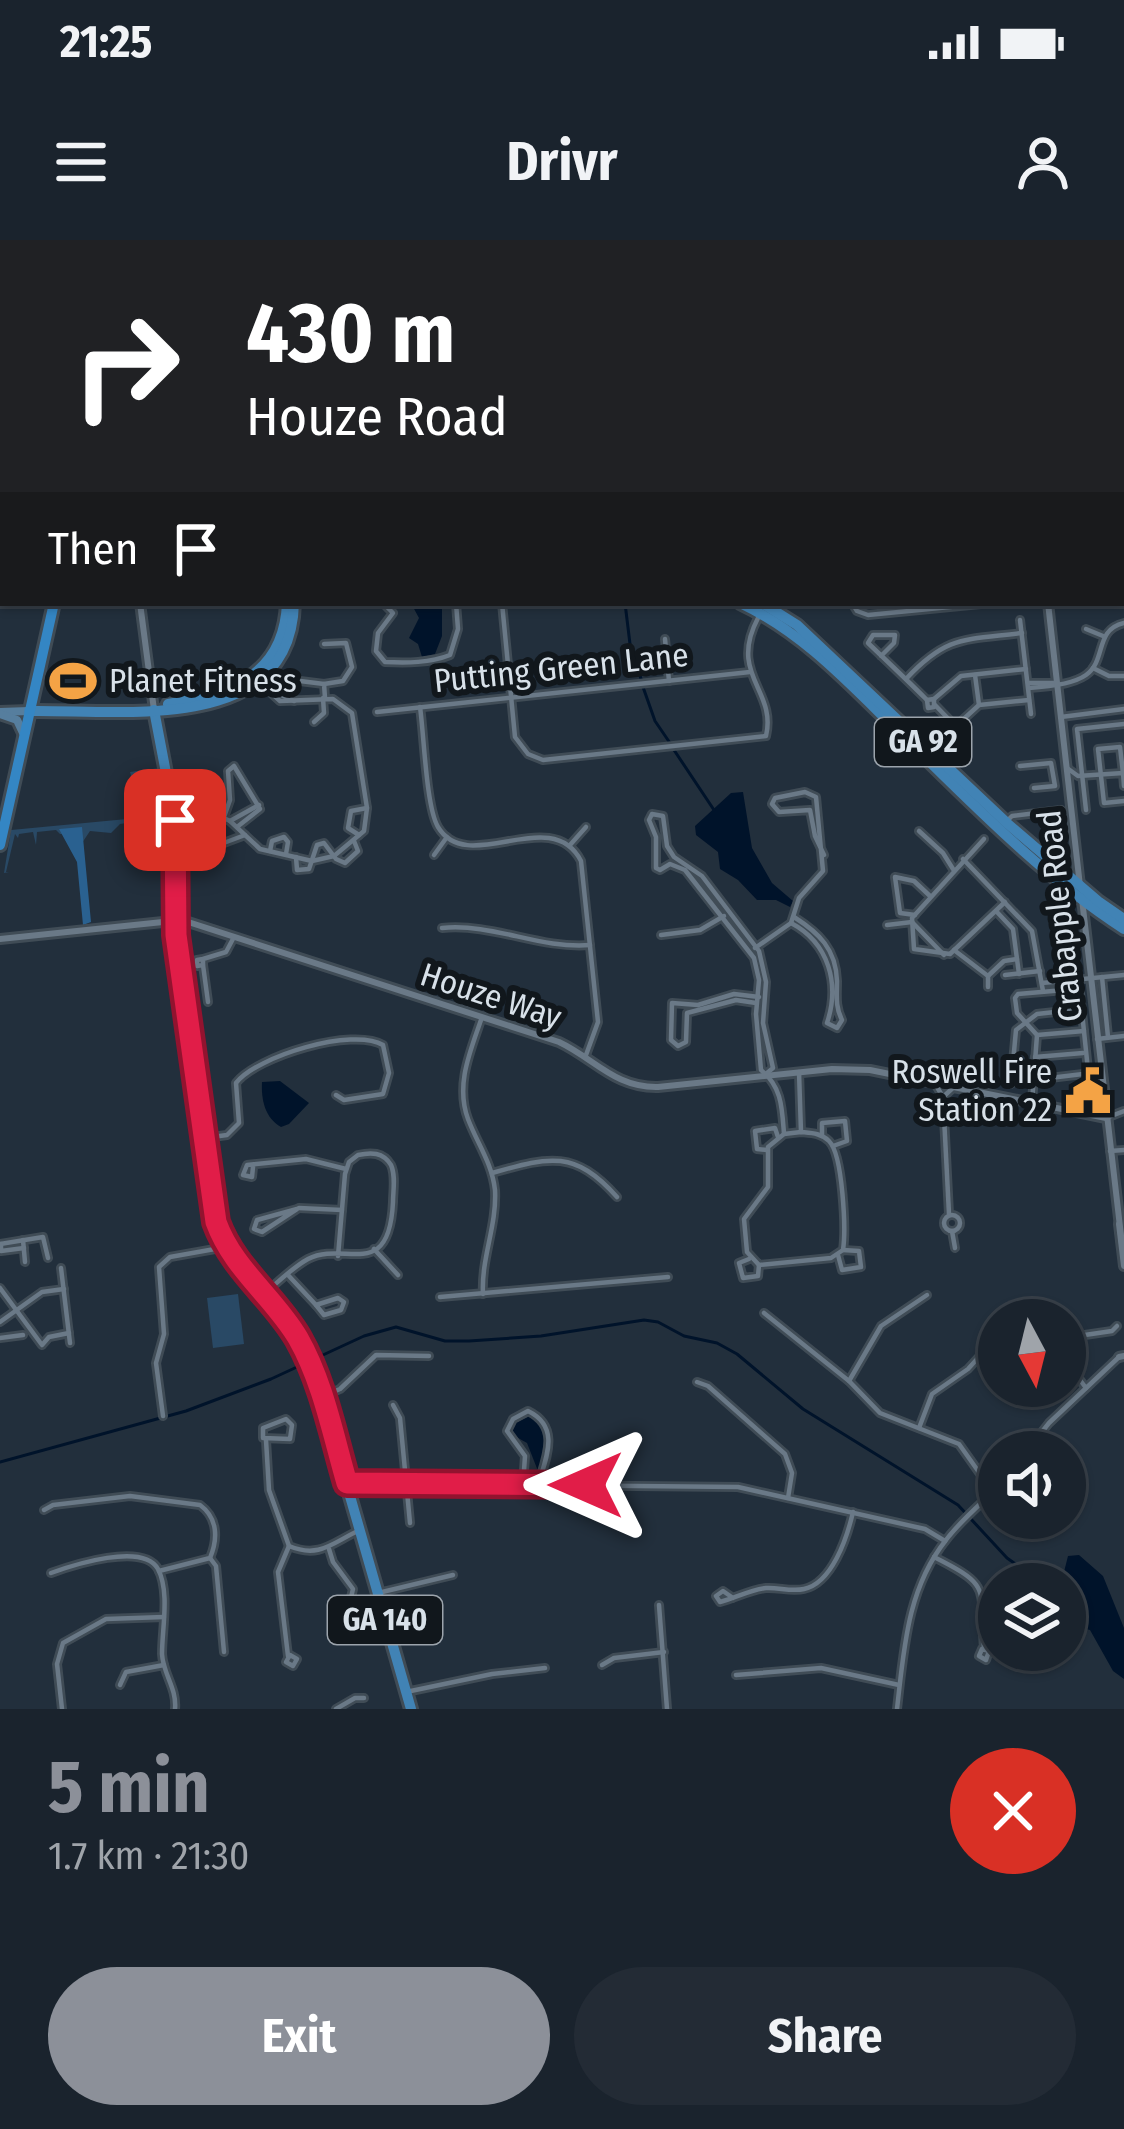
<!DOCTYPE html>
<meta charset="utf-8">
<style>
:root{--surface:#1a232d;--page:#232b35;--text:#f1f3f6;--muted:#9fa4aa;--line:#384049;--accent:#8c9099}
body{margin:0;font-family:"Fira Sans Condensed",sans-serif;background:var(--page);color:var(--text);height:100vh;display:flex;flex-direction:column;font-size:45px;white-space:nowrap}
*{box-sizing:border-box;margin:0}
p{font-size:39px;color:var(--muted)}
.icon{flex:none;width:66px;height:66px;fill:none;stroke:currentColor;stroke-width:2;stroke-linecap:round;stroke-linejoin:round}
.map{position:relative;height:1469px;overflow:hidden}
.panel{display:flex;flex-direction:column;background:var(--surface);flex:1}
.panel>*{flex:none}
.banner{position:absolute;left:0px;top:0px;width:1125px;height:366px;box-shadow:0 3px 9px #0004,0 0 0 3px var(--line);background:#202124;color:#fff;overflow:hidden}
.needle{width:78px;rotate:173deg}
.buttons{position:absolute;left:978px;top:1059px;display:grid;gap:24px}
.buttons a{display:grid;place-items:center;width:108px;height:108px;border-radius:50%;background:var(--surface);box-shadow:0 3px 9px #0004,0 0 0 3px var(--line);font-size:60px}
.pin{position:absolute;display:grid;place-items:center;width:102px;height:102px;color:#fff;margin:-51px;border-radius:24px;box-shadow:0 6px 18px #0006}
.me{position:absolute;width:132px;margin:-66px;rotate:270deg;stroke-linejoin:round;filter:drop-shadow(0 0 9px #0008)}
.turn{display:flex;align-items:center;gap:42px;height:252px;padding:0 48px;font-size:54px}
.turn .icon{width:156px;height:156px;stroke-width:2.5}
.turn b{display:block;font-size:84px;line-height:102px}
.then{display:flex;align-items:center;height:114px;padding:0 48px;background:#0003;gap:24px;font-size:45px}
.round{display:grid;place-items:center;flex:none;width:126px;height:126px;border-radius:63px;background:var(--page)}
.headline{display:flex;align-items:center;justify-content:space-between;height:204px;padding:0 48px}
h1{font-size:72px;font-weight:700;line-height:90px;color:var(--accent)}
.cta{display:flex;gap:24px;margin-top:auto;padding:24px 48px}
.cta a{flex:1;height:138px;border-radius:72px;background:var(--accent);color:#fff;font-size:48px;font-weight:700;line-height:138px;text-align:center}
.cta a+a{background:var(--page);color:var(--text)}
.status{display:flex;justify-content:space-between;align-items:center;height:84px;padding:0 60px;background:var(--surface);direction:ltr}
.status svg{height:33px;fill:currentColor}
header{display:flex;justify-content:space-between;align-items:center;height:156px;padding:0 48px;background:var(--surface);font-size:54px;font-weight:700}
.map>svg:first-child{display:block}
.green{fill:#294965}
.forest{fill:#2a6190}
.water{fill:#00132a}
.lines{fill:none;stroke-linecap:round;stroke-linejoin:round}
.stream{stroke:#00132a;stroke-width:3}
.minor-casing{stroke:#404c56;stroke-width:10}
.tertiary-casing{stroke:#404c56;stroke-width:12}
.secondary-casing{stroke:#404c56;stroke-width:14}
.primary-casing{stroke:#404c56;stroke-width:16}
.trunk-casing{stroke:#404c56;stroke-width:16}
.minor{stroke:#6a7987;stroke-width:4.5}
.tertiary{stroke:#6a7987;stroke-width:6}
.secondary{stroke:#567e9e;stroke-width:8}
.primary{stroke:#4183b5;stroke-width:10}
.trunk{stroke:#3486c4;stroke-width:10}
.route-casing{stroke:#92132f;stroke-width:30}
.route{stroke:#e11d48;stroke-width:21}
.labels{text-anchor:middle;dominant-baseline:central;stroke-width:12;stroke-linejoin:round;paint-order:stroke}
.shield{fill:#11171c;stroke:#9ca4ac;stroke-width:3}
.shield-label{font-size:30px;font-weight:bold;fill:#d8e1e9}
.street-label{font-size:33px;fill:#d8e1e9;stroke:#11171c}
.poi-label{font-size:33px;fill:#d8e1e9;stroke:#11171c;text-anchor:start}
</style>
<div class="status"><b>21:25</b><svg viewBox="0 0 49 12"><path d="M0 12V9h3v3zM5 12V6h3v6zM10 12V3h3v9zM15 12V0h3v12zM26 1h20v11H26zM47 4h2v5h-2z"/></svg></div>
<header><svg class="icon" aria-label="menu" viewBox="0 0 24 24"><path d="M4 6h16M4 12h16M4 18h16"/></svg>Drivr<svg class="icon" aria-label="person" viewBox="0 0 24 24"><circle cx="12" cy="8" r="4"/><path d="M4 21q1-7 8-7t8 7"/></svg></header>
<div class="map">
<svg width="1124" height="1469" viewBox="0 0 1124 1469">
<rect width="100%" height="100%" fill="#222f3c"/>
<!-- green -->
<g class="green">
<polygon points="160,528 168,570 141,572 130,532"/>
<polygon points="169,575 169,581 151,583 146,580 120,584 111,593 90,591 82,603 82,595 60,594 56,590 37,592 36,605 33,592 19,594 18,598 15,594 6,632 9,632 4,633 11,590"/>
<polygon points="238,1054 244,1104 213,1108 207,1058"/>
</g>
<!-- forest -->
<polygon class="forest" points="82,587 91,682 83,685 77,622 59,589"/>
<!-- water -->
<g class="water">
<polygon points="415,363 442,363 442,396 435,414 422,417 418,404 409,398 419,378 413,367"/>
<polygon points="743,552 752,608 772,643 793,661 790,667 776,660 757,660 738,640 720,629 718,612 696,595 695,586 731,553"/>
<path d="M280,841l29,22 -20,21 -8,3c-16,-9 -20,-27 -19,-45z"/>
<path d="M530,1176c18,11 19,37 8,55l-11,-28 -16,-9 4,-11z"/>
<polygon points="1079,1315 1103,1336 1124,1388 1124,1439 1113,1431 1090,1390 1065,1384 1065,1344 1061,1344 1068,1316"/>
</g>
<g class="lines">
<!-- stream -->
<g class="stream">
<polyline points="408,0 409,3"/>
<polyline points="625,363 630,404 642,442"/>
<polyline points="643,447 655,481 670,503"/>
<polyline points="674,510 714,570"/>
<polyline points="0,1222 186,1171 271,1139 364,1096 396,1087 445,1101 469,1101 541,1096 644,1080 658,1082 684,1096 717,1103 737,1114 803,1169 958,1265 1007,1318 1044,1344"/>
</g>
<defs>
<g id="minor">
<polyline points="197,0 197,3"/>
<polyline points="365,0 365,3"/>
<polyline points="449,0 449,3"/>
<polyline points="524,0 525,3"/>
<polyline points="624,0 624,3"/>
<polyline points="684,0 684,3"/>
<polyline points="744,0 746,3"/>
<polyline points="896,0 897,3"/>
<polyline points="966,0 966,3"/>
<polyline points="596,2 617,0"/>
<polyline points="1042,3 1042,0"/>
<polyline points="1122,255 1124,255"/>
<polyline points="1122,301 1124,304"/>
<path d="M383,363l10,10 -15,20 -2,18 9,11c22,1 45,1 65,-7l8,-26 -2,-26"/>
<path d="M502,363l13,134 13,17 15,6 223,-24c11,-46 -38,-61 -8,-118"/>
<polyline points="852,363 857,371 868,375 991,363"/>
<polyline points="1020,380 1031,474"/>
<polyline points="1086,389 1103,396"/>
<polyline points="665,399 669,441"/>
<polyline points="324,404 346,403 352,427 343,441 324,444"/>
<path d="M881,416l13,-13 1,-8h-22l-5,8c20,19 40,38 59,57"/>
<polyline points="1093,428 1109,436 1124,436"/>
<polyline points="975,435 979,465"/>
<path d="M906,439c41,-44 59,-39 116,-46"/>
<polyline points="265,440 277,453 294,461"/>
<polyline points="300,441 324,444 325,458"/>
<polyline points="1028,443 1057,443"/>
<path d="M1029,448c16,-1 43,-3 57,-13 21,-15 8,-45 38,-52"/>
<polyline points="934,459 961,436 1026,429"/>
<polygon points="934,459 934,467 928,468 927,460"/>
<polyline points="935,465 966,497"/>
<path d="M420,467c4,27 6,100 18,120 30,50 113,-24 143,34l17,161 -12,33"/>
<polyline points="377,472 750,432"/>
<polyline points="1061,477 1124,469"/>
<polyline points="314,482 324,473 323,458"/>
<polyline points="956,486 979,465 1029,460"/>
<polyline points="1020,526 1051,523 1055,546 1034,548"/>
<polyline points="1067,528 1078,536 1123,533 1124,546"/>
<polyline points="1123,533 1120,507 1098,509 1104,563 1124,561"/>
<polyline points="1086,570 1077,489 1124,484"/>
<polyline points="174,575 211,572 230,581 260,609 312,621 334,616 364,591 367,568 352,473 333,459 280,461 258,441"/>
<polyline points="224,577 230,560 228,531 234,526 260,569 237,587"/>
<polyline points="178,579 214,576"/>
<polyline points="230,581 259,565"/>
<polyline points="1006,582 1012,576 1061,570"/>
<polyline points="919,591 943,613 953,629"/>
<polyline points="359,595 348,588 351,571 367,568"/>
<polyline points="984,599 912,678 914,709 950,714 1005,662"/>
<polyline points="570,605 586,587"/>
<polyline points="213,607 245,595"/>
<polyline points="270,611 272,601 284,597 288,602 286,614"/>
<polyline points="434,615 447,597"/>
<polyline points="296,617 297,630 309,629 317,605 324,603 336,619 345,623 358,611 354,601"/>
<polyline points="963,619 1032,691 1043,751"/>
<polyline points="996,671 1013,689 1019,734"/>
<polyline points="915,675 900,673 895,637 914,641 930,656"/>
<path d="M791,683c38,20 49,61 36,100l10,5 5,-8c-7,-14 -5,-24 -5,-39 -1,-32 -18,-48 -43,-64"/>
<polyline points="887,685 912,682 944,715"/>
<path d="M442,688c52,-5 96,21 148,17"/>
<polyline points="661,695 700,690 724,676"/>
<polyline points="755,708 791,683 799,658 823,631 816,557 805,552 775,558 772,564 779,572 810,570 815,596 824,615"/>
<polyline points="954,710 988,736 988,747"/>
<polyline points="203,719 197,720 197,726 203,725 203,719 226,712 234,697"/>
<polyline points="203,725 208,762"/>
<polyline points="1005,735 1040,731"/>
<polyline points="988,736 1004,721 1017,719"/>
<polyline points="1102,737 1108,797"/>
<polyline points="1042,743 1124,735"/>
<polyline points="756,763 736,760 687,773 686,802 678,806 671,800 672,763 698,765 734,754 759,757"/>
<path d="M482,777c-11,33 -27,67 -14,102 9,24 24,44 27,71 2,36 -14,68 -12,104"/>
<polyline points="1037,795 1084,791"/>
<polyline points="1097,799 1124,796"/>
<polyline points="1035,817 1083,813"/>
<polyline points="799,832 801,892"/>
<path d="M767,833l6,-5 -10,-45 3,-41 -7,-31 -57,-75 -28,-19 -7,-11 -4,-30 -11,-2 -3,6 7,17v31l4,2 10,-6 15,6 69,88 5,22 -3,34 5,56c21,17 21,38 23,64"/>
<polyline points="934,842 943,857 955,846"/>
<polyline points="1011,844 1016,790 1037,774 1082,769"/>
<polyline points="943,857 949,974"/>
<polyline points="1032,862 1037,795 1017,773 1015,758 1018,754 1076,749 1080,753 1088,830 1083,834 1033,840"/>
<polyline points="1106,878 1124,871"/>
<path d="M801,892c10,1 20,1 28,9 14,14 17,89 14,109l-12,8 -72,7 -12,-13 -3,-33 24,-32v-40l16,-13z"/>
<polyline points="822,896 822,883 845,881 847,901 833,906"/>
<path d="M205,898l22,-3 12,-12 -3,-40c21,-27 117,-56 147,-38l6,28 -6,21 -39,6 -8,-5"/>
<polyline points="767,910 757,909 755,891 775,888 778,897"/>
<polyline points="1110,911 1124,910"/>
<polyline points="253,927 252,937 243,935 247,925 306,919 346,929"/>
<path d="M492,933c57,-16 82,-24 125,24"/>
<polyline points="299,968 342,970"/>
<polygon points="297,969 262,992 254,989 257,980"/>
<circle cx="952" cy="983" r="8"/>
<polyline points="952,991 955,1008"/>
<polyline points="23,1000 25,1022"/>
<polyline points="0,1004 43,997 48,1018"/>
<polyline points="1,1004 1,1011 24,1008"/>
<polyline points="374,1009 398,1035"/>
<polyline points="838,1015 842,1030 861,1027 859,1011 843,1010"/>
<polyline points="749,1019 739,1023 743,1038 758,1036 759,1025"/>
<polyline points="61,1028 70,1103"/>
<polyline points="288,1035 316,1065"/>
<polyline points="0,1048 42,1105 49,1097 69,1093"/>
<path d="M264,1054c13,-11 29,-27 44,-35 37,-19 81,24 85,-57 0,-11 3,-26 -2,-37 -8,-13 -20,-13 -33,-10l-9,7 -4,12 -7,82"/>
<polyline points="440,1057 668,1037"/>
<polygon points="338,1058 344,1062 341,1070 324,1075 316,1065"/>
<polyline points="764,1073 849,1141 880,1173 959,1204 993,1252"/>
<polyline points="0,1082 42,1052 64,1049"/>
<polyline points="0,1098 23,1095"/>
<polyline points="849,1141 881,1086 927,1055"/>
<polyline points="697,1142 708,1146 785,1214 792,1233 788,1258"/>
<polyline points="1086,1148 1077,1136 1069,1106 1078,1096 1112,1091 1117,1086"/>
<polyline points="322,1157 340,1149 376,1115 429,1116"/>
<polyline points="393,1165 400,1178 410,1283"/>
<polyline points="163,1176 156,1123 164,1094 159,1027 170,1017 226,1007"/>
<polygon points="286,1179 292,1185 290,1199 263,1198 263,1188"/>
<polyline points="919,1188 932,1154 968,1129 999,1095"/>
<path d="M266,1200l3,50 20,56c31,13 44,-4 71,-16"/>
<polyline points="1026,1212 1049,1183 1119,1117"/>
<polyline points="347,1243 738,1247 925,1289 945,1301"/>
<path d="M523,1245l2,-29 -18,-25 6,-12 15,-8c33,16 18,47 10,74"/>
<path d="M44,1270l9,-5 77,-9 70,9c18,13 18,34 10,53l-51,13"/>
<polyline points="329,1309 333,1322 353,1349 344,1387"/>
<path d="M934,1317c60,30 45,31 50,91"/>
<polyline points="210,1318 216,1326 224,1412"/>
<path d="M51,1333c22,-8 92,-31 107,-4 12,23 4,60 4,85 1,20 15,34 13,55"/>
<polyline points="378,1353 453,1335"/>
<path d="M733,1358l-10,-7 -7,5 4,6c15,-4 30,-12 46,-14 12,-1 25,4 38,1 28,-6 43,-51 49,-77"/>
<polyline points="659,1365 667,1469"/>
<polygon points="341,1387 349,1391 346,1398 338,1395"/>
<polygon points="982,1409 989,1411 986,1420 979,1416"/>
<polygon points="290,1415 297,1419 293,1426 286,1422"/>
<polyline points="288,1416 278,1332 289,1306"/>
<polyline points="602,1425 614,1418 664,1412"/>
<polyline points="736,1435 821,1428 899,1445"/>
<polyline points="120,1445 126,1432 164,1425"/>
<polyline points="406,1452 492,1434 545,1428"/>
<polyline points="62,1469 57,1424 63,1403 106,1379 164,1377"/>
<polyline points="336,1469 355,1458 364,1458"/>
<path d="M897,1469c7,-60 10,-120 49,-169 15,-20 35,-36 53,-54"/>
</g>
<g id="tertiary">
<polyline points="1008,0 1009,3"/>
<polyline points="0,246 3,245"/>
<polyline points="140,363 154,470"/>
<polyline points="1048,363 1080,646"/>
<polyline points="1082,659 1122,1004"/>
<path d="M0,699l182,-19 377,122c36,17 56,46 99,45l174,-18 38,1 236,48"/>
<polyline points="1119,984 1124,1026"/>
<polyline points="1119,1117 1124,1116"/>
</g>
<g id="secondary">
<polyline points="0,472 29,471"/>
<polyline points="0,474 17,480 24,495"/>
</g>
<g id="primary">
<polyline points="26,0 28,3"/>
<polyline points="37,0 39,3"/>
<path d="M740,363c62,29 108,79 156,126 73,71 143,145 228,200"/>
<polyline points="762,363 797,385 1008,584 1098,661 1124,679"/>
<path d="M168,464c61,-11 116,-27 119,-101"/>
<polyline points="154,470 175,580 176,695 216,983 232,1017 288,1083 315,1134 411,1469"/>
<path d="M29,471c89,-2 262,26 265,-108"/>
</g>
<g id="trunk">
<polyline points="127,3 129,0"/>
<polyline points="0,605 54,363"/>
</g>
</defs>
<!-- minor casing -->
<use href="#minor" class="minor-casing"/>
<!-- tertiary casing -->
<use href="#tertiary" class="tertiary-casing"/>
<!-- secondary casing -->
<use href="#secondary" class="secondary-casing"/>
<!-- primary casing -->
<use href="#primary" class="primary-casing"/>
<!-- trunk casing -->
<use href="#trunk" class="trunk-casing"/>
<!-- minor -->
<use href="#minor" class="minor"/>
<!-- tertiary -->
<use href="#tertiary" class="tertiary"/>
<!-- secondary -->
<use href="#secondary" class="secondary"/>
<!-- primary -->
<use href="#primary" class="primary"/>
<!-- trunk -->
<use href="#trunk" class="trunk"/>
</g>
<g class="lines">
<defs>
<path id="route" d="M175,580l1,115 40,287c17,47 58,75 82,116 25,44 35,97 49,145l239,2"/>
</defs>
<!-- route casing -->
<use href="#route" class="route-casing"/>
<!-- route -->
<use href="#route" class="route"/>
</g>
<!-- icons -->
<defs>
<symbol id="stadium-bare" viewBox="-9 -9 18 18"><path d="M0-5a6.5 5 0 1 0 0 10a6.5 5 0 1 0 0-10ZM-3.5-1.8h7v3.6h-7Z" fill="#f4a345" stroke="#11171c" stroke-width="2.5" paint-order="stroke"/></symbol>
<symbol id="civic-bare" viewBox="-9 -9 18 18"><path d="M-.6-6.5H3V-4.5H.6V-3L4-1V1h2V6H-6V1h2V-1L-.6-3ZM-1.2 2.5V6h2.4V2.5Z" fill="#f4a345" stroke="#11171c" stroke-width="2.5" paint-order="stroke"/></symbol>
</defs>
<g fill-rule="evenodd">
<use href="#stadium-bare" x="40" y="408" width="66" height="66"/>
<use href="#civic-bare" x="1055" y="818" width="66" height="66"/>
</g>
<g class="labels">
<!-- shield labels -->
<g class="shield">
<rect x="875" y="478" width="96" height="48" rx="9"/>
<rect x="328" y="1356" width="114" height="48" rx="9"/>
</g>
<g class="shield-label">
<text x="923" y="502">GA 92</text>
<text x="385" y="1380">GA 140</text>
</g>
<!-- street labels -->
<g class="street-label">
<text transform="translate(561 428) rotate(-6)">Putting Green Lane</text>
<text transform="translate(1060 676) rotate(-96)">Crabapple Road</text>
<text transform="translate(491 756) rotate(18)">Houze Way</text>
</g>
<!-- poi labels -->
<g class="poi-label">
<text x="109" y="441">Planet Fitness</text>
<text x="1052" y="832" text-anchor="end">Roswell Fire<tspan x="1052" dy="38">Station 22</tspan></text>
</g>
</g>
</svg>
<div class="buttons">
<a><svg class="needle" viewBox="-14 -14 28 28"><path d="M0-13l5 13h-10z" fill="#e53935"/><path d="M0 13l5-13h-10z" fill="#9fa4aa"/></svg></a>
<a><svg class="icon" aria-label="sound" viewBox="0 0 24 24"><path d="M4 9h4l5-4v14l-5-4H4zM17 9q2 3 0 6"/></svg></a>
<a><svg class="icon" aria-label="layers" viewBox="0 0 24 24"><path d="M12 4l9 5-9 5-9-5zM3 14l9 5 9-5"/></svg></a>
</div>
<div class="pin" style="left:175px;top:580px;background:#d93025"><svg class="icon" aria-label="arrive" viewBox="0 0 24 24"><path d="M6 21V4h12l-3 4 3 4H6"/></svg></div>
<svg class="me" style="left:586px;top:1245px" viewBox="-20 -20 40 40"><path d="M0-17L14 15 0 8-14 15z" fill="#e11d48" stroke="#fff" stroke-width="4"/></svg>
<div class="banner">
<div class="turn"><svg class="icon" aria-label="right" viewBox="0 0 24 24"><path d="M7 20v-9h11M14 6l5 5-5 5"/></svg><div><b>430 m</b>Houze Road</div></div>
<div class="then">Then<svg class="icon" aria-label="arrive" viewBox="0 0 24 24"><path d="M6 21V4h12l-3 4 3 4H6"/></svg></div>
</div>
</div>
<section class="panel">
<div class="headline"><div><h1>5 min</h1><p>1.7 km · 21:30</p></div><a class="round" style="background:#d93025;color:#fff"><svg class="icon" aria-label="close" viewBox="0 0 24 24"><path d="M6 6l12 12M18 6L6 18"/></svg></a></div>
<div class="cta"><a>Exit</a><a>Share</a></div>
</section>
